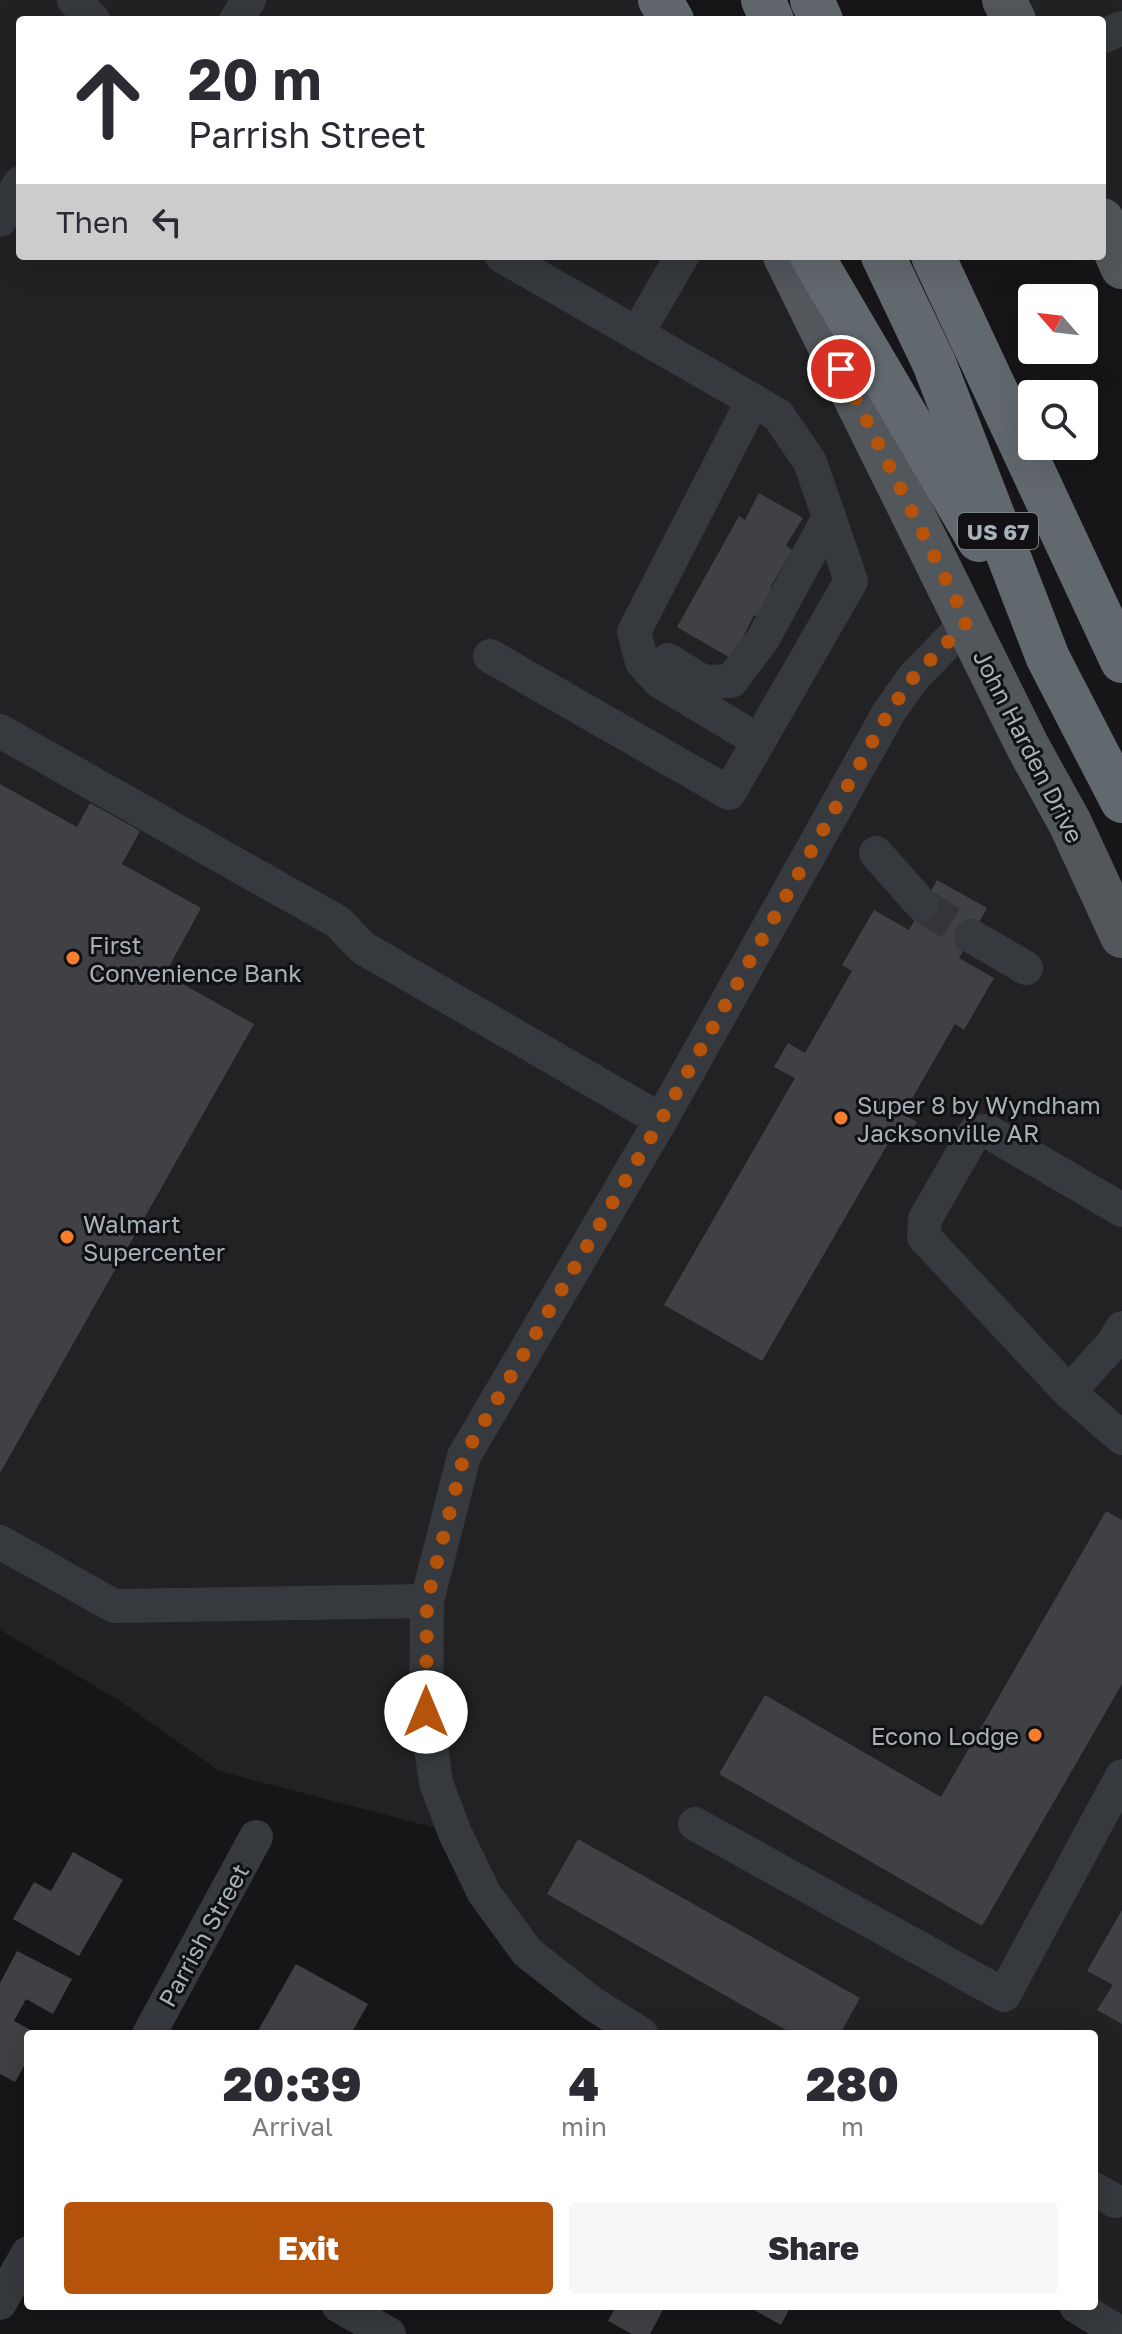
<!DOCTYPE html>
<style>
:root{--surface:#fff;--page:#f7f7f7;--text:#2b2b33;--muted:#7c7c81;--accent:#b45309}
body{margin:0;font-family:"Golos Text",sans-serif;background:var(--page);color:var(--text);height:100vh;display:flex;flex-direction:column;font-size:30px;white-space:nowrap}
*{box-sizing:border-box;margin:0}
p{font-size:26px;color:var(--muted)}
.icon{flex:none;width:44px;height:44px;fill:none;stroke:currentColor;stroke-width:2;stroke-linecap:round;stroke-linejoin:round}
.map{position:relative;flex:1;overflow:hidden}
.side{position:absolute;left:24px;top:2030px;width:1074px;height:280px;display:flex;flex-direction:column;background:var(--surface);border-radius:8px;box-shadow:0 8px 32px #0002}
.side>*{flex:none}
.top-card{position:absolute;left:16px;top:16px;width:1090px;height:244px;border-radius:8px;box-shadow:0 8px 32px #0002;background:#fff;color:var(--text);overflow:hidden}
.needle{width:52px;rotate:298deg}
.tools{position:absolute;left:1018px;top:284px;display:grid;gap:16px}
.tools a{display:grid;place-items:center;width:80px;height:80px;border-radius:8px;background:var(--surface);box-shadow:0 8px 32px #0002;font-size:40px}
.pin{position:absolute;display:grid;place-items:center;width:68px;height:68px;color:#fff;margin:-34px;border:4px solid #fff;border-radius:50%;box-shadow:0 2px 8px #0007}
.me{position:absolute;width:88px;margin:-44px;rotate:0deg;stroke-linejoin:round;filter:drop-shadow(0 0 6px #0008)}
.turn{display:flex;align-items:center;gap:28px;height:168px;padding:0 40px;font-size:36px}
.turn .icon{width:104px;height:104px;stroke-width:2.5}
.turn b{display:block;font-size:56px;line-height:68px}
.then{display:flex;align-items:center;height:76px;padding:0 40px;background:#0003;gap:16px;font-size:30px}
.eta{display:flex;justify-content:space-evenly;align-items:center;height:136px;text-align:center}
.eta b{font-size:48px;font-weight:800;line-height:56px}
.cta{display:flex;gap:16px;margin-top:auto;padding:16px 40px}
.cta a{flex:1;height:92px;border-radius:8px;background:var(--accent);color:#fff;font-size:32px;font-weight:800;line-height:92px;text-align:center}
.cta a+a{background:var(--page);color:var(--text)}
.map>svg:first-child{display:block}
.built{fill:#222225}
.building{fill:#404145}
.lines{fill:none;stroke-linecap:round;stroke-linejoin:round}
.minor-tunnel{stroke:#333538;stroke-width:34;stroke-dasharray:34 17;stroke-linecap:butt}
.minor{stroke:#36393d;stroke-width:34}
.major{stroke:#52575c;stroke-width:44}
.highway{stroke:#62696e;stroke-width:44}
.route{stroke:#b45309;stroke-width:14;stroke-dasharray:0 25.2}
.poi-dot{fill:#f87e2d;stroke:#111113;stroke-width:3}
.labels{text-anchor:middle;dominant-baseline:central;stroke-width:6;stroke-linejoin:round;paint-order:stroke}
.shield{fill:#111113;stroke:#7a8186;stroke-width:2}
.shield-label{font-size:22px;font-weight:bold;fill:#a7b1b8}
.street-label{font-size:24px;fill:#a7b1b8;stroke:#111113}
.poi-label{font-size:24px;fill:#a7b1b8;stroke:#111113;text-anchor:start}
</style>
<div class="map">
<svg width="1122" height="2334" viewBox="0 0 1122 2334">
<rect width="100%" height="100%" fill="#161618"/>
<!-- built -->
<g class="built">
<polygon points="0,0 658,0 668,20 20,20 20,256 785,256 1122,936 1122,2334 1094,2306 1094,2034 641,2034 527,1952 455,1833 219,1771 120,1701 0,1630"/>
<polygon points="1004,0 1122,0 1122,267 1102,220 1102,20 1014,20"/>
</g>
<!-- building -->
<g class="building">
<polygon points="759,493 803,518 786,545 792,550 770,588 780,593 765,620 754,615 732,659 677,627 739,516 745,520"/>
<polygon points="0,784 77,827 90,803 140,831 122,864 201,908 165,974 254,1024 0,1473"/>
<polygon points="937,880 987,908 959,958 994,978 964,1030 955,1024 903,1114 917,1122 905,1142 893,1135 762,1361 664,1305 795,1078 774,1067 788,1043 805,1053 852,971 842,965 874,910 909,930"/>
<polygon points="1106,1511 1122,1520 1122,1684 982,1926 719,1774 765,1695 941,1797"/>
<polygon points="578,1839 860,1998 840,2034 793,2034 547,1894"/>
<polygon points="73,1852 123,1880 79,1956 13,1919 34,1882 51,1891"/>
<polygon points="1122,1910 1122,2024 1097,2010 1113,1985 1087,1971"/>
<polygon points="17,1951 72,1979 53,2014 26,1999 14,2021 38,2034 28,2034 28,2059 15,2082 0,2074 0,1983"/>
<polygon points="296,1964 368,2004 351,2034 256,2034"/>
<polygon points="616,2306 665,2306 650,2334 632,2334 608,2321"/>
<polygon points="747,2306 791,2306 781,2325"/>
</g>
<g class="lines">
<!-- minor-tunnel -->
<polyline class="minor-tunnel" points="922,905 971,936"/>
<!-- minor -->
<g class="minor">
<polyline points="74,0 93,20"/>
<polyline points="236,20 249,0"/>
<polyline points="1102,37 1122,28"/>
<polyline points="0,220 20,183"/>
<polyline points="637,334 682,256"/>
<polyline points="752,402 634,632 642,662 659,681 759,741"/>
<polyline points="490,656 729,793 851,581 810,462 778,415 502,256"/>
<polyline points="668,660 703,682 731,681 763,639 829,517"/>
<polyline points="0,731 338,922 363,948 661,1120"/>
<polyline points="876,853 922,905"/>
<polyline points="971,936 1026,968"/>
<polyline points="1122,1210 987,1131 975,1132 925,1219 924,1237 1069,1392 1122,1438"/>
<polyline points="1069,1392 1113,1343 1122,1328"/>
<polyline points="0,1542 114,1606 427,1601"/>
<polyline points="695,1824 1004,1995 1122,1776"/>
<polyline points="149,2034 256,1837"/>
<polyline points="641,2034 593,2004 527,1952 484,1893 455,1833 436,1783 426,1712 427,1601 464,1456 661,1120 889,712 913,678 967,622"/>
<polyline points="1094,2189 1115,2201"/>
<polyline points="0,2303 28,2253"/>
<polyline points="339,2306 389,2334"/>
<polyline points="1076,2306 1121,2334"/>
</g>
<!-- major -->
<g class="major">
<polyline points="1004,0 1014,20"/>
<polyline points="1102,220 1122,267"/>
<polyline points="785,256 1028,747 1070,823 1122,936"/>
</g>
<!-- highway -->
<g class="highway">
<polyline points="660,0 672,20"/>
<polyline points="763,0 772,20"/>
<polyline points="812,0 821,20"/>
<polyline points="812,256 979,540"/>
<polyline points="883,256 934,363 1048,658 1122,801"/>
<polyline points="933,256 1122,661"/>
</g>
</g>
<g class="lines">
<!-- route -->
<polyline class="route" points="426,1712 427,1601 464,1456 661,1120 889,712 913,678 967,622 841,369"/>
</g>
<!-- markers -->
<g class="poi-dot">
<circle cx="73" cy="958" r="8"/>
<circle cx="841" cy="1118" r="8"/>
<circle cx="67" cy="1237" r="8"/>
<circle cx="1035" cy="1735" r="8"/>
</g>
<g class="labels">
<!-- shield labels -->
<rect class="shield" x="958" y="513" width="80" height="36" rx="6"/>
<g class="shield-label">
<text x="998" y="531">US 67</text>
</g>
<!-- street labels -->
<g class="street-label">
<text transform="translate(1029 746) rotate(63)">John Harden Drive</text>
<text transform="translate(203 1935) rotate(-61)">Parrish Street</text>
</g>
<!-- poi labels -->
<g class="poi-label">
<text x="89" y="944">First<tspan x="89" dy="28">Convenience Bank</tspan></text>
<text x="857" y="1104">Super 8 by Wyndham<tspan x="857" dy="28">Jacksonville AR</tspan></text>
<text x="83" y="1223">Walmart<tspan x="83" dy="28">Supercenter</tspan></text>
<text x="1019" y="1735" text-anchor="end">Econo Lodge</text>
</g>
</g>
</svg>
<div class="tools">
<a><svg class="needle" viewBox="-14 -14 28 28"><path d="M0-13l5 13h-10z" fill="#e53935"/><path d="M0 13l5-13h-10z" fill="#7c7c81"/></svg></a>
<a><svg class="icon" aria-label="search" viewBox="0 0 24 24"><circle cx="10" cy="10" r="6"/><path d="M15 15l6 6"/></svg></a>
</div>
<div class="pin" style="left:841px;top:369px;background:#d93025"><svg class="icon" aria-label="arrive" viewBox="0 0 24 24"><path d="M6 21V4h12l-3 4 3 4H6"/></svg></div>
<svg class="me" style="left:426px;top:1712px" viewBox="-20 -20 40 40"><circle r="19" fill="#fff"/><path d="M0-13L10 11 0 6-10 11z" fill="#b45309"/></svg>
<div class="top-card">
<div class="turn"><svg class="icon" aria-label="ahead" viewBox="0 0 24 24"><path d="M12 20V5M6 11l6-6 6 6"/></svg><div><b>20 m</b>Parrish Street</div></div>
<div class="then">Then<svg class="icon" aria-label="left" viewBox="0 0 24 24"><path d="M17 20v-9H6M10 6l-5 5 5 5"/></svg></div>
</div>
<section class="side">
<div class="eta">
<div><b>20:39</b><p>Arrival</p></div>
<div><b>4</b><p>min</p></div>
<div><b>280</b><p>m</p></div>
</div>
<div class="cta"><a>Exit</a><a>Share</a></div>
</section>
</div>
